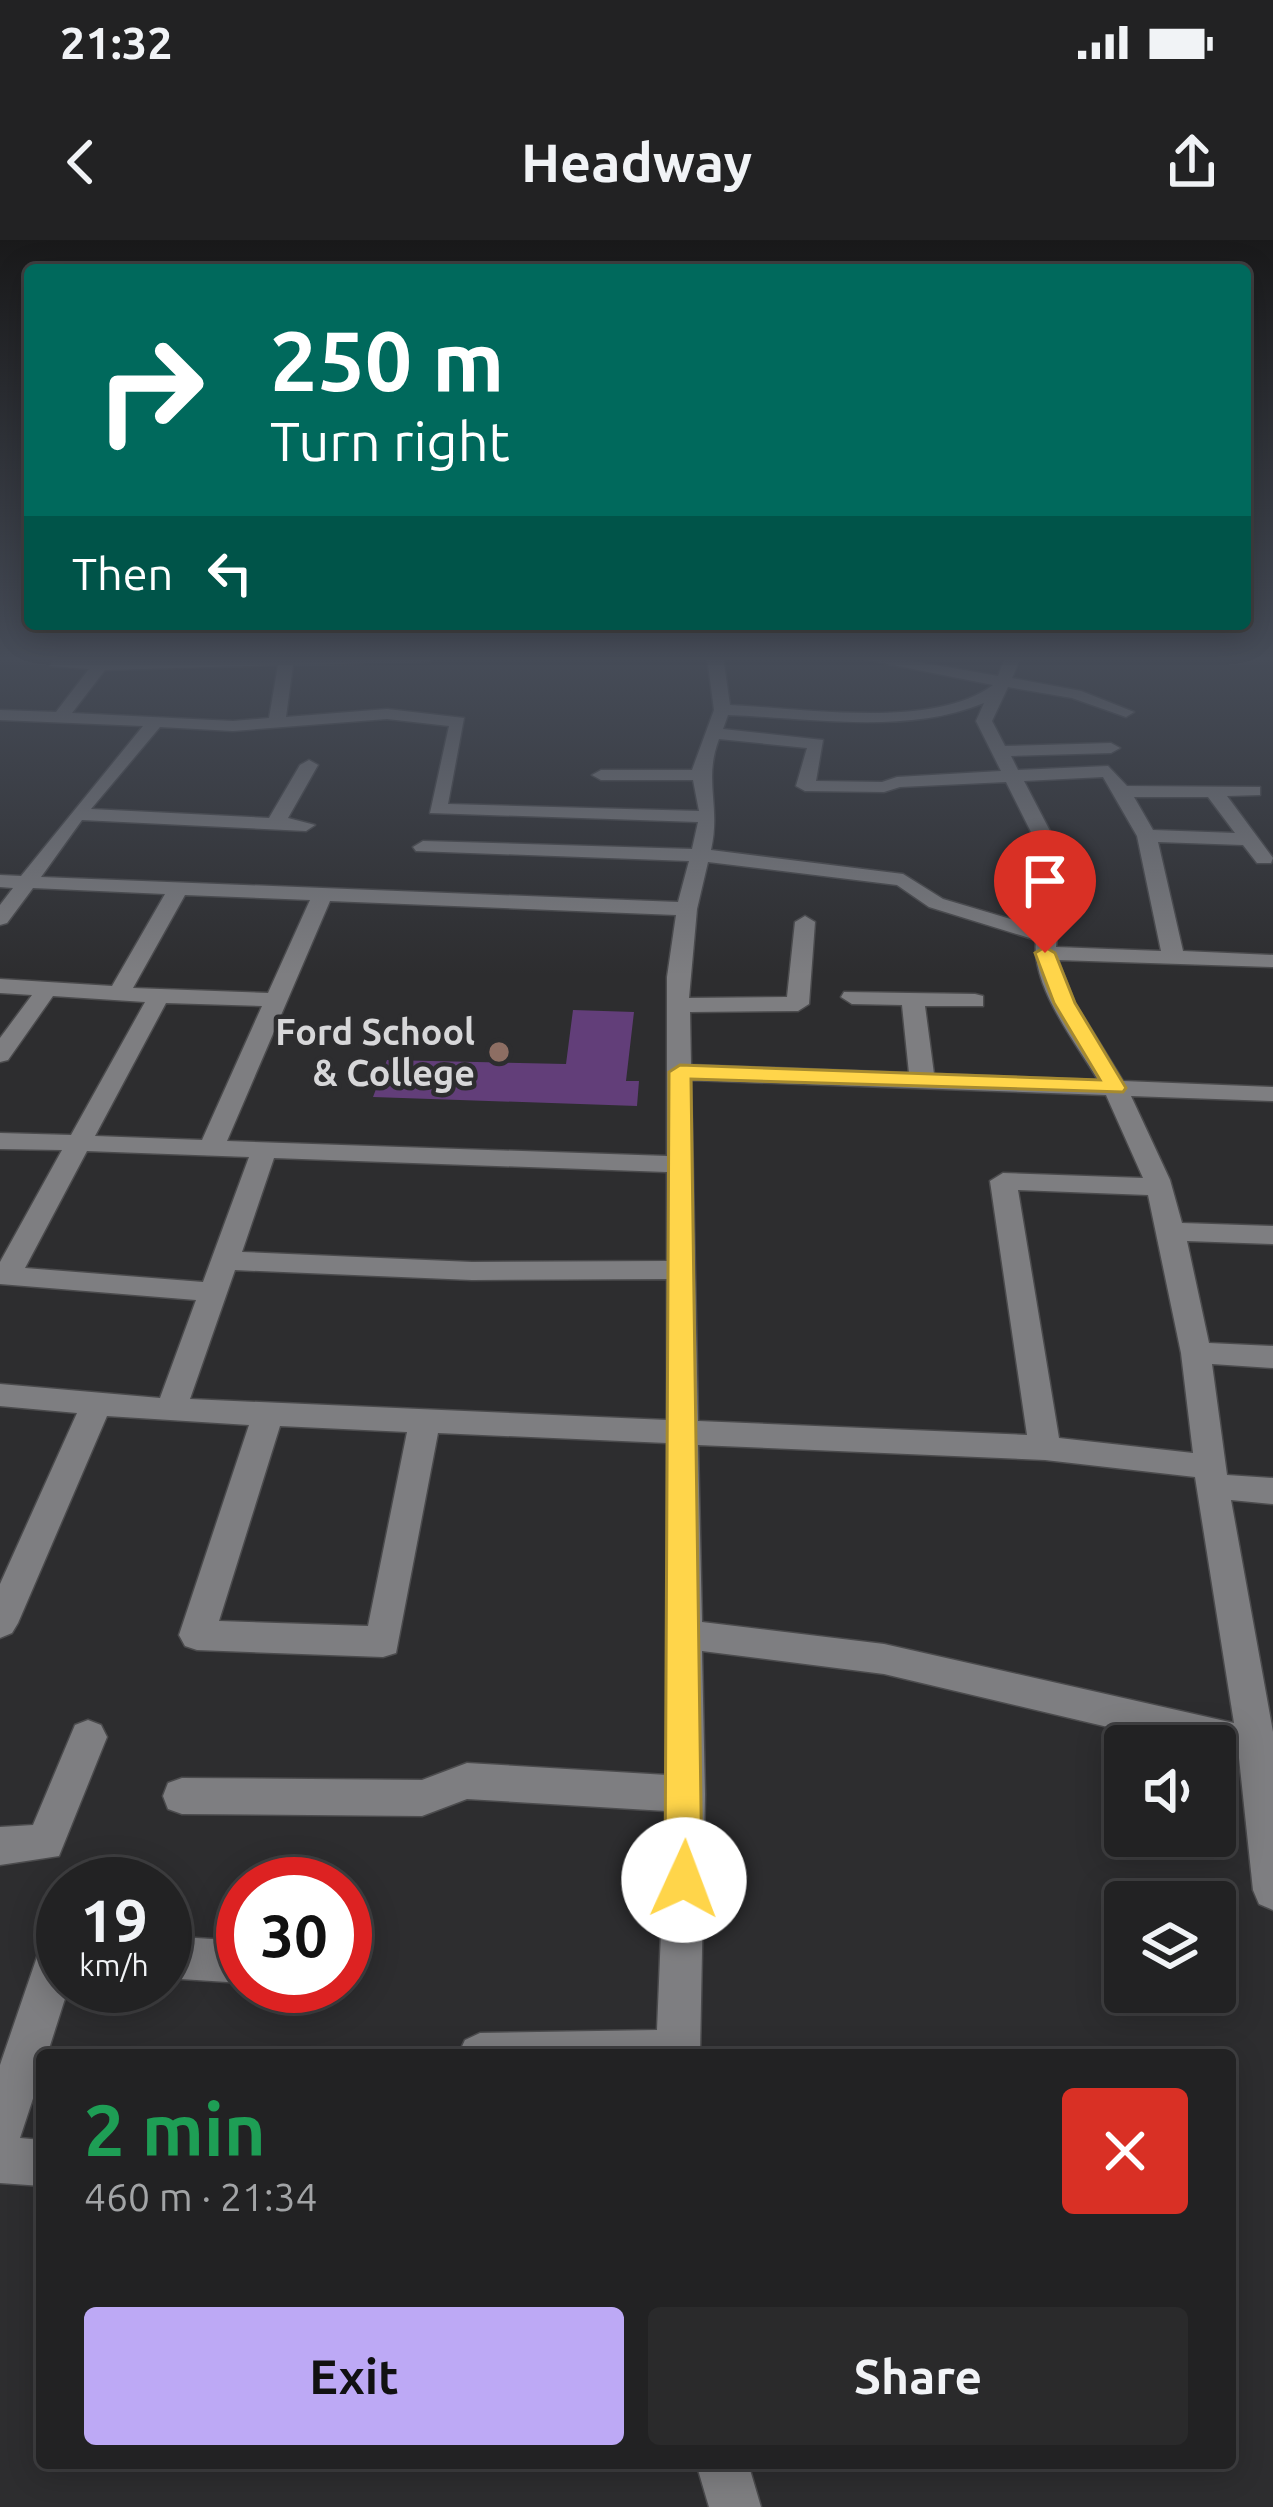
<!DOCTYPE html>
<meta charset="utf-8">
<style>
:root{--surface:#222223;--page:#2a2a2b;--text:#f1f3f6;--muted:#a2a4a6;--line:#3f3f41;--accent:#bda9f5}
body{margin:0;font-family:Ubuntu,sans-serif;background:var(--page);color:var(--text);height:100vh;display:flex;flex-direction:column;font-size:45px;white-space:nowrap}
*{box-sizing:border-box;margin:0}
p{font-size:39px;color:var(--muted)}
.icon{flex:none;width:66px;height:66px;fill:none;stroke:currentColor;stroke-width:2;stroke-linecap:round;stroke-linejoin:round}
.map{position:relative;flex:1;overflow:hidden}
.sheet{position:absolute;left:36px;top:1809px;width:1200px;height:420px;display:flex;flex-direction:column;background:var(--surface);border-radius:12px;box-shadow:0 6px 30px #0003,0 0 0 3px var(--line)}
.sheet>*{flex:none}
.guide{position:absolute;left:24px;top:24px;width:1227px;height:366px;border-radius:12px;box-shadow:0 6px 30px #0003,0 0 0 3px var(--line);background:#00695c;color:#fff;overflow:hidden}
.buttons{position:absolute;left:1104px;top:1485px;display:grid;gap:24px}
.buttons a{display:grid;place-items:center;width:132px;height:132px;border-radius:12px;background:var(--surface);box-shadow:0 6px 30px #0003,0 0 0 3px var(--line);font-size:60px}
.speed{position:absolute;left:36px;top:1617px;display:flex;gap:24px;font-size:60px;font-weight:700;text-align:center}
.speed>*{display:grid;place-content:center;width:156px;height:156px;border-radius:50%;background:var(--surface);box-shadow:0 6px 30px #0003,0 0 0 3px var(--line);line-height:1}
.speed small{font-size:30px;font-weight:400}
.speed .limit{border:18px solid #d22;background:#fff;color:#111}
.pin{position:absolute;display:grid;place-items:center;width:102px;height:102px;color:#fff;margin:-123px -51px;border-radius:50% 50% 50% 0;rotate:-45deg;box-shadow:0 0 12px #0007}
.pin .icon{rotate:45deg}
.me{position:absolute;width:132px;margin:-66px;rotate:2deg;stroke-linejoin:round;filter:drop-shadow(0 0 9px #0008)}
.turn{display:flex;align-items:center;gap:42px;height:252px;padding:0 48px;font-size:54px}
.turn .icon{width:156px;height:156px;stroke-width:2.5}
.turn b{display:block;font-size:84px;line-height:102px}
.then{display:flex;align-items:center;height:114px;padding:0 48px;background:#0003;gap:24px;font-size:45px}
.round{display:grid;place-items:center;flex:none;width:126px;height:126px;border-radius:12px;background:var(--page)}
.overview{display:flex;align-items:center;justify-content:space-between;height:204px;padding:0 48px}
h1{font-size:72px;font-weight:700;line-height:90px;color:#1e9e55}
.action{display:flex;gap:24px;margin-top:auto;padding:24px 48px}
.action a{flex:1;height:138px;border-radius:12px;background:var(--accent);color:#111;font-size:48px;font-weight:700;line-height:138px;text-align:center}
.action a+a{background:var(--page);color:var(--text)}
.status{display:flex;justify-content:space-between;align-items:center;height:84px;padding:0 60px;background:var(--surface);direction:ltr}
.status svg{height:33px;fill:currentColor}
header{display:flex;justify-content:space-between;align-items:center;height:156px;padding:0 48px;background:var(--surface);font-size:54px;font-weight:700}
.map>svg:first-child{display:block}
.building{fill:#623e79}
.lines{fill:none;stroke-linecap:round;stroke-linejoin:round}
.minor-casing{stroke:#4b4b4d;stroke-width:3}
.minor{fill:#7e7e81;fill-rule:evenodd}
.route{fill:#ffd54a;stroke:#a68a30;stroke-width:3}
.education-dot{fill:#8d6e63;stroke:#2d2d2f;stroke-width:4.5}
.labels{text-anchor:middle;dominant-baseline:central;stroke-width:9;stroke-linejoin:round;paint-order:stroke}
.far-poi-label{font-size:36px;font-weight:bold;fill:#d7d7d9;stroke:#2d2d2f;text-anchor:end}
</style>
<div class="status"><b>21:32</b><svg viewBox="0 0 49 12"><path d="M0 12V9h3v3zM5 12V6h3v6zM10 12V3h3v9zM15 12V0h3v12zM26 1h20v11H26zM47 4h2v5h-2z"/></svg></div>
<header><svg class="icon" aria-label="back" viewBox="0 0 24 24"><path d="M15 5l-7 7 7 7"/></svg>Headway<svg class="icon" aria-label="share" viewBox="0 0 24 24"><path d="M12 15V3M7 8l5-5 5 5M5 13v7h14v-7"/></svg></header>
<div class="map">
<svg width="1273" height="2267" viewBox="0 0 1273 2267">
<rect width="100%" height="100%" fill="#2d2d2f"/>
<!-- building -->
<polygon class="building" points="573,770 634,772 626,841 639,841 637,866 373,857 387,820 566,824"/>
<g class="lines">
<defs>
<g id="minor">
<path d="M53,417h384l-8,5 -136,3 -7,52 101,-8 77,9 -16,86 251,7 -6,-31h-92l-9,-5 9,-5h91l22,-60 -7,-53h16l7,48c73,3 203,25 263,-20l-140,-28h36l109,19 7,-19h16l-9,21 69,13 53,21 -8,5 -54,-19 -64,-11 -16,34 13,25 106,-3 9,5 -9,5 -100,3 7,14 90,-4 19,20 133,1v8l-33,1 46,62 -2,5h-14l-14,-18 -85,-3 25,109 90,4v12l-215,-7 17,43 48,78 150,6v14l-142,-5 39,84 12,43 91,3v18l-86,-3 22,102 64,3v22l-61,-4 15,111 46,3v26l-42,-4 42,232v178l-14,-6 -6,-14 -14,-132 -24,-6v-6h-27l-304,-72 -182,-23 3,143 -5,261h-242l7,-15 15,-7 177,-3 9,-219 -199,-12 -45,17 -240,-2 -14,-5 -5,-13 5,-13 14,-5 240,2 45,-17 200,12v-332l-229,-10 -42,220 -13,4 -186,-7 -12,-4 -6,-11 70,-210 -142,-9 -89,207 -6,10 -12,5v-54l77,-171 -77,-7v-22l160,14 36,-98 -196,-16v-22l62,-112 -62,-1v-16l71,2 74,-133 -92,-6 -45,64 -8,2v-24l32,-43 -32,-2v-14l112,7 53,-92 -132,-6 -26,35 -7,2v-20l13,-17 -13,-1v-12l21,1 122,-150 -143,-6v-10l56,2 33,-43 -39,-3zM278,425l-9,53 -36,3 -161,-8 33,-43zM984,463l-8,18 25,50 -104,6 -15,5 -66,-1 7,-41 -100,-11 5,-14c83,3 178,20 256,-12zM387,479l62,7 -19,87 268,9 -6,27 -269,-8 -10,6 3,4 273,10 -11,41 -637,-25 41,-57 224,11 9,-6 -27,-7 30,-53 -9,-5 -9,5 -31,53 -178,-9 69,-82 73,4zM719,499l88,9 -11,38 9,5 79,1 16,-5 106,-5 38,76 -7,69 -94,-28 -40,-25 -192,-24c10,-45 -8,-69 8,-111zM1103,537l34,59 24,115 -105,-4 8,-89 -40,-77zM1134,557h74l27,36 -82,-3zM708,622l189,23 32,22 107,33c-5,47 39,101 62,140l-164,-6 -9,-68h58v-10l-8,-2 -131,-2 -3,5 11,7 50,1 7,68 -218,-8 -1,-53 108,-1 11,-7 6,-82 -10,-6 -10,6 -8,75 -98,1 8,-89zM185,655l125,5 -42,93 -135,-5zM330,661l346,14 -9,62v179l-440,-15zM166,763l96,3 -60,134 -107,-4zM691,840l415,15 37,83 -140,-5 -13,8 37,254 -329,-14zM87,911l162,6 -46,125 -178,-14zM274,918l393,14v89l-195,1 -230,-10zM1018,950l130,5 33,158 12,100 -134,-15zM235,1030l237,10 195,-1v141l-477,-21zM280,1186l127,6 -39,194 -149,-5zM698,1205l347,15 150,17 39,246 -350,-79 -182,-22z"/>
<polygon points="88,1480 101,1485 107,1497 59,1616 0,1625 0,1587 33,1585 75,1485"/>
<polygon points="165,1696 243,1701 243,1743 165,1738"/>
<polygon points="63,1702 63,1746 69,1746 47,1815 42,1815 42,1831 20,1898 42,1900 42,1946 0,1943 0,1825 39,1711"/>
<polygon points="696,2223 748,2223 761,2267 709,2267"/>
</g>
</defs>
<!-- minor casing -->
<use href="#minor" class="minor-casing"/>
<!-- minor -->
<use href="#minor" class="minor"/>
</g>
<!-- sky -->
<linearGradient id="sky" x2="0" y2="1"><stop stop-color="#19191a"/><stop offset="0.57" stop-color="#464c58"/><stop offset="1" stop-color="#464c58" stop-opacity="0"/></linearGradient>
<rect width="1273" height="735" fill="url(#sky)"/>
<!-- route -->
<polygon class="route" points="1045,707 1055,713 1075,763 1126,848 1123,852 691,839 702,1640 697,1652 684,1657 671,1652 665,1640 669,832 680,825 1100,840 1054,763 1035,713"/>
<!-- markers -->
<circle class="education-dot" cx="499" cy="812" r="12"/>
<g class="labels">
<!-- far-poi labels -->
<g class="far-poi-label">
<text x="475" y="791">Ford School<tspan x="475" dy="41">&amp; College</tspan></text>
</g>
</g>
</svg>
<div class="buttons">
<a><svg class="icon" aria-label="sound" viewBox="0 0 24 24"><path d="M4 9h4l5-4v14l-5-4H4zM17 9q2 3 0 6"/></svg></a>
<a><svg class="icon" aria-label="layers" viewBox="0 0 24 24"><path d="M12 4l9 5-9 5-9-5zM3 14l9 5 9-5"/></svg></a>
</div>
<div class="speed"><div>19<small>km/h</small></div><div class="limit">30</div></div>
<div class="pin" style="left:1045px;top:713px;background:#d93025"><svg class="icon" aria-label="arrive" viewBox="0 0 24 24"><path d="M6 21V4h12l-3 4 3 4H6"/></svg></div>
<svg class="me" style="left:684px;top:1640px" viewBox="-20 -20 40 40"><circle r="19" fill="#fff"/><path d="M0-13L10 11 0 6-10 11z" fill="#ffd54a"/></svg>
<div class="guide">
<div class="turn"><svg class="icon" aria-label="right" viewBox="0 0 24 24"><path d="M7 20v-9h11M14 6l5 5-5 5"/></svg><div><b>250 m</b>Turn right</div></div>
<div class="then">Then<svg class="icon" aria-label="left" viewBox="0 0 24 24"><path d="M17 20v-9H6M10 6l-5 5 5 5"/></svg></div>
</div>
<section class="sheet">
<div class="overview"><div><h1>2 min</h1><p>460 m · 21:34</p></div><a class="round" style="background:#d93025;color:#fff"><svg class="icon" aria-label="close" viewBox="0 0 24 24"><path d="M6 6l12 12M18 6L6 18"/></svg></a></div>
<div class="action"><a>Exit</a><a>Share</a></div>
</section>
</div>
